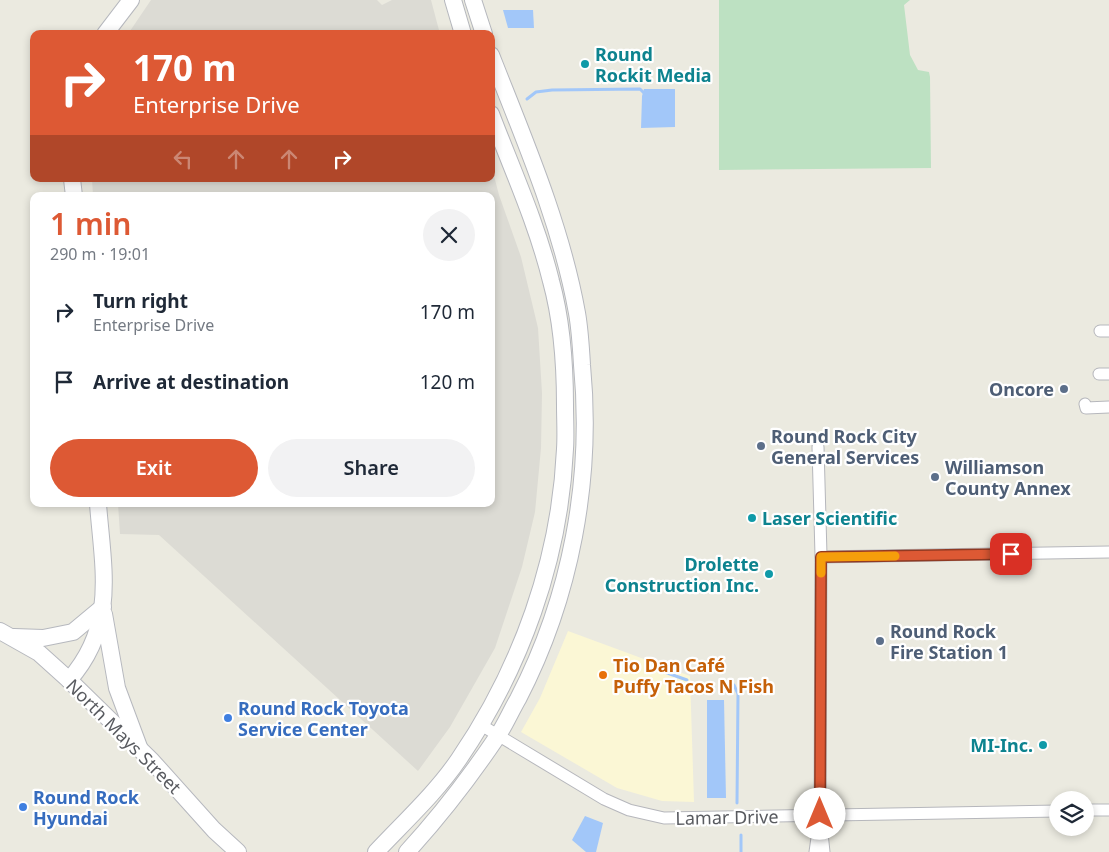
<!DOCTYPE html>
<meta charset="utf-8">
<style>
:root{--surface:#fff;--page:#f2f2f3;--text:#1f2937;--muted:#747a83;--accent:#dd5934}
body{margin:0;font-family:"Noto Sans",sans-serif;background:var(--page);color:var(--text);height:100vh;display:flex;flex-direction:column;font-size:19px;white-space:nowrap}
*{box-sizing:border-box;margin:0}
p{font-size:16px;color:var(--muted)}
.icon{flex:none;width:28px;height:28px;fill:none;stroke:currentColor;stroke-width:2;stroke-linecap:round;stroke-linejoin:round}
.map{position:relative;flex:1;overflow:hidden}
.sheet{position:absolute;left:30px;top:192px;width:465px;height:315px;display:flex;flex-direction:column;background:var(--surface);border-radius:10px;box-shadow:0 2px 8px #0003}
.sheet>*{flex:none}
.top-card{position:absolute;left:30px;top:30px;width:465px;height:152px;border-radius:10px;box-shadow:0 2px 8px #0003;background:#dd5934;color:#fff;overflow:hidden}
.buttons{position:absolute;left:1049px;top:791px;display:grid;gap:10px}
.buttons a{display:grid;place-items:center;width:45px;height:45px;border-radius:50%;background:var(--surface);box-shadow:0 2px 8px #0003;font-size:25px}
.pin{position:absolute;display:grid;place-items:center;width:42px;height:42px;color:#fff;margin:-21px;border-radius:10px;box-shadow:0 2px 8px #0006}
.me{position:absolute;width:55px;margin:-28px;rotate:0deg;stroke-linejoin:round;filter:drop-shadow(0 0 4px #0008)}
.turn{display:flex;align-items:center;gap:18px;height:105px;padding:0 20px;font-size:22px}
.turn .icon{width:65px;height:65px;stroke-width:2.5}
.turn b{display:block;font-size:35px;line-height:42px}
.lanes{display:flex;align-items:center;height:48px;padding:0 20px;background:#0003;justify-content:center;gap:25px;direction:ltr}
.lanes .off{opacity:.35}
.round{display:grid;place-items:center;flex:none;width:52px;height:52px;border-radius:26px;background:var(--page)}
.summary{display:flex;align-items:center;justify-content:space-between;height:85px;padding:0 20px}
h1{font-size:30px;font-weight:600;line-height:38px;color:var(--accent)}
.action{display:flex;gap:10px;margin-top:auto;padding:10px 20px}
.action a{flex:1;height:58px;border-radius:30px;background:var(--accent);color:#fff;font-size:20px;font-weight:600;line-height:58px;text-align:center}
.action a+a{background:var(--page);color:var(--text)}
ul{padding:0;list-style:none}
li{display:flex;align-items:center;gap:15px;height:70px;padding:0 20px}
li div{flex:1}
li b{display:block;font-size:19px}
li em{font-style:normal}
.map>svg:first-child{display:block}
.commercial{fill:#fbf7d5}
.industrial{fill:#dcdbd4}
.green{fill:#bde1c2}
.water{fill:#a2c7f9}
.lines{fill:none;stroke-linecap:round;stroke-linejoin:round}
.stream{stroke:#a2c7f9;stroke-width:3}
.street-casing{stroke:#b6b7bc;stroke-width:13}
.secondary-casing{stroke:#b6b8be;stroke-width:18}
.street{stroke:#fff;stroke-width:11}
.secondary{stroke:#fff;stroke-width:16}
.route-casing{stroke:#903a22;stroke-width:12}
.route{stroke:#dd5934;stroke-width:9}
.slow{stroke:#f59e0b;stroke-width:9}
.culture-dot{fill:#0f9aa8;stroke:#fff;stroke-width:2}
.service-dot{fill:#5c6f8a;stroke:#fff;stroke-width:2}
.food-dot{fill:#e8710a;stroke:#fff;stroke-width:2}
.shop-dot{fill:#3f7fe0;stroke:#fff;stroke-width:2}
.labels{text-anchor:middle;dominant-baseline:central;stroke-width:4.5;stroke-linejoin:round;paint-order:stroke}
.culture-label{font-size:18px;font-weight:bold;fill:#0d838f;stroke:#fff;text-anchor:start}
.service-label{font-size:18px;font-weight:bold;fill:#4e5e75;stroke:#fff;text-anchor:start}
.food-label{font-size:18px;font-weight:bold;fill:#c56008;stroke:#fff;text-anchor:start}
.shop-label{font-size:18px;font-weight:bold;fill:#366cbe;stroke:#fff;text-anchor:start}
.street-label{font-size:18px;fill:#595b60;stroke:#fff}
</style>
<div class="map">
<svg width="1109" height="852" viewBox="0 0 1109 852">
<rect width="100%" height="100%" fill="#ebeae0"/>
<!-- commercial -->
<polygon class="commercial" points="568,631 690,676 694,802 662,801 617,788 521,732 540,698"/>
<!-- industrial -->
<g class="industrial">
<polygon points="151,0 377,0 382,5 392,0 431,0 440,34 128,34"/>
<polygon points="491,164 499,195 521,257 538,328 542,393 541,448 535,512 522,567 495,648 450,727 418,771 159,535 120,534 118,504 491,504 491,196 93,196 92,179 491,179"/>
</g>
<!-- green -->
<polygon class="green" points="719,0 910,0 904,5 910,55 918,70 929,72 930,77 931,168 719,170"/>
<!-- water -->
<g class="water">
<polygon points="503,10 533,10 534,28 508,28"/>
<polygon points="644,89 675,89 675,127 641,128 642,96"/>
<polygon points="707,700 724,700 726,798 707,798"/>
<polygon points="585,816 603,823 596,852 586,852 572,840"/>
</g>
<g class="lines">
<!-- stream -->
<g class="stream">
<polyline points="527,99 536,92 552,90 640,89 644,93"/>
<polyline points="653,668 687,680"/>
<polyline points="734,685 738,694 737,803"/>
<polyline points="741,835 741,852"/>
</g>
<defs>
<g id="street">
<polyline points="1100,331 1109,331"/>
<polyline points="1099,374 1109,374"/>
<polyline points="1085,404 1086,408 1109,407"/>
<polyline points="818,447 821,555 820,814 824,852"/>
<polyline points="821,557 1109,552"/>
<polyline points="481,725 604,799 629,810 664,818 1058,811"/>
<polyline points="1085,810 1109,810"/>
<polyline points="815,852 818,831"/>
</g>
<g id="secondary">
<polyline points="453,0 463,34"/>
<polyline points="473,0 484,34"/>
<polyline points="105,34 131,0"/>
<polyline points="72,179 74,196"/>
<polyline points="104,614 117,688 139,747"/>
<polyline points="0,631 39,653 69,680 152,761 214,830 238,852"/>
<polyline points="14,637 43,638 73,632 103,607"/>
<path d="M69,680c48,-54 34,-111 29,-176"/>
<path d="M376,852c28,-30 60,-59 83,-93 62,-91 101,-199 106,-310 1,-14 0,-29 0,-44 0,-41 -3,-84 -14,-124 -14,-57 -39,-112 -60,-167"/>
<path d="M407,852c33,-36 63,-75 90,-115 8,-12 14,-26 21,-38 53,-102 75,-220 64,-334 -1,-17 -2,-35 -5,-52 -16,-89 -53,-174 -86,-258"/>
</g>
</defs>
<!-- street casing -->
<use href="#street" class="street-casing"/>
<!-- secondary casing -->
<use href="#secondary" class="secondary-casing"/>
<!-- street -->
<use href="#street" class="street"/>
<!-- secondary -->
<use href="#secondary" class="secondary"/>
</g>
<g class="lines">
<defs>
<polyline id="route" points="820,814 821,557 1011,554"/>
</defs>
<!-- route casing -->
<use href="#route" class="route-casing"/>
<!-- route -->
<use href="#route" class="route"/>
<!-- slow -->
<polyline class="slow" points="821,573 821,557 895,556"/>
</g>
<!-- markers -->
<g class="culture-dot">
<circle cx="585" cy="64" r="5"/>
<circle cx="752" cy="518" r="5"/>
<circle cx="769" cy="574" r="5"/>
<circle cx="1043" cy="745" r="5"/>
</g>
<g class="service-dot">
<circle cx="1064" cy="389" r="5"/>
<circle cx="761" cy="446" r="5"/>
<circle cx="935" cy="477" r="5"/>
<circle cx="880" cy="641" r="5"/>
</g>
<circle class="food-dot" cx="603" cy="675" r="5"/>
<g class="shop-dot">
<circle cx="228" cy="718" r="5"/>
<circle cx="23" cy="807" r="5"/>
</g>
<g class="labels">
<!-- culture labels -->
<g class="culture-label">
<text x="595" y="54">Round<tspan x="595" dy="21">Rockit Media</tspan></text>
<text x="762" y="518">Laser Scientific</text>
<text x="759" y="564" text-anchor="end">Drolette<tspan x="759" dy="21">Construction Inc.</tspan></text>
<text x="1033" y="745" text-anchor="end">MI-Inc.</text>
</g>
<!-- service labels -->
<g class="service-label">
<text x="1054" y="389" text-anchor="end">Oncore</text>
<text x="771" y="436">Round Rock City<tspan x="771" dy="21">General Services</tspan></text>
<text x="945" y="467">Williamson<tspan x="945" dy="21">County Annex</tspan></text>
<text x="890" y="631">Round Rock<tspan x="890" dy="21">Fire Station 1</tspan></text>
</g>
<!-- food labels -->
<g class="food-label">
<text x="613" y="665">Tio Dan Café<tspan x="613" dy="21">Puffy Tacos N Fish</tspan></text>
</g>
<!-- shop labels -->
<g class="shop-label">
<text x="238" y="708">Round Rock Toyota<tspan x="238" dy="21">Service Center</tspan></text>
<text x="33" y="797">Round Rock<tspan x="33" dy="21">Hyundai</tspan></text>
</g>
<!-- street labels -->
<g class="street-label">
<text transform="translate(124 736) rotate(45)">North Mays Street</text>
<text transform="translate(727 817) rotate(-1)">Lamar Drive</text>
</g>
</g>
</svg>
<div class="buttons">
<a><svg class="icon" aria-label="layers" viewBox="0 0 24 24"><path d="M12 4l9 5-9 5-9-5zM3 14l9 5 9-5"/></svg></a>
</div>
<div class="pin" style="left:1011px;top:554px;background:#d93025"><svg class="icon" aria-label="arrive" viewBox="0 0 24 24"><path d="M6 21V4h12l-3 4 3 4H6"/></svg></div>
<svg class="me" style="left:820px;top:814px" viewBox="-20 -20 40 40"><circle r="19" fill="#fff"/><path d="M0-13L10 11 0 6-10 11z" fill="#dd5934"/></svg>
<div class="top-card">
<div class="turn"><svg class="icon" aria-label="right" viewBox="0 0 24 24"><path d="M7 20v-9h11M14 6l5 5-5 5"/></svg><div><b>170 m</b>Enterprise Drive</div></div>
<div class="lanes"><svg class="icon off" aria-label="left" viewBox="0 0 24 24"><path d="M17 20v-9H6M10 6l-5 5 5 5"/></svg><svg class="icon off" aria-label="ahead" viewBox="0 0 24 24"><path d="M12 20V5M6 11l6-6 6 6"/></svg><svg class="icon off" aria-label="ahead" viewBox="0 0 24 24"><path d="M12 20V5M6 11l6-6 6 6"/></svg><svg class="icon" aria-label="right" viewBox="0 0 24 24"><path d="M7 20v-9h11M14 6l5 5-5 5"/></svg></div>
</div>
<section class="sheet">
<div class="summary"><div><h1>1 min</h1><p>290 m · 19:01</p></div><a class="round"><svg class="icon" aria-label="close" viewBox="0 0 24 24"><path d="M6 6l12 12M18 6L6 18"/></svg></a></div>
<ul>
<li><svg class="icon" aria-label="right" viewBox="0 0 24 24"><path d="M7 20v-9h11M14 6l5 5-5 5"/></svg><div><b>Turn right</b><p>Enterprise Drive</p></div><em>170 m</em></li>
<li><svg class="icon" aria-label="arrive" viewBox="0 0 24 24"><path d="M6 21V4h12l-3 4 3 4H6"/></svg><div><b>Arrive at destination</b></div><em>120 m</em></li>
</ul>
<div class="action"><a>Exit</a><a>Share</a></div>
</section>
</div>
